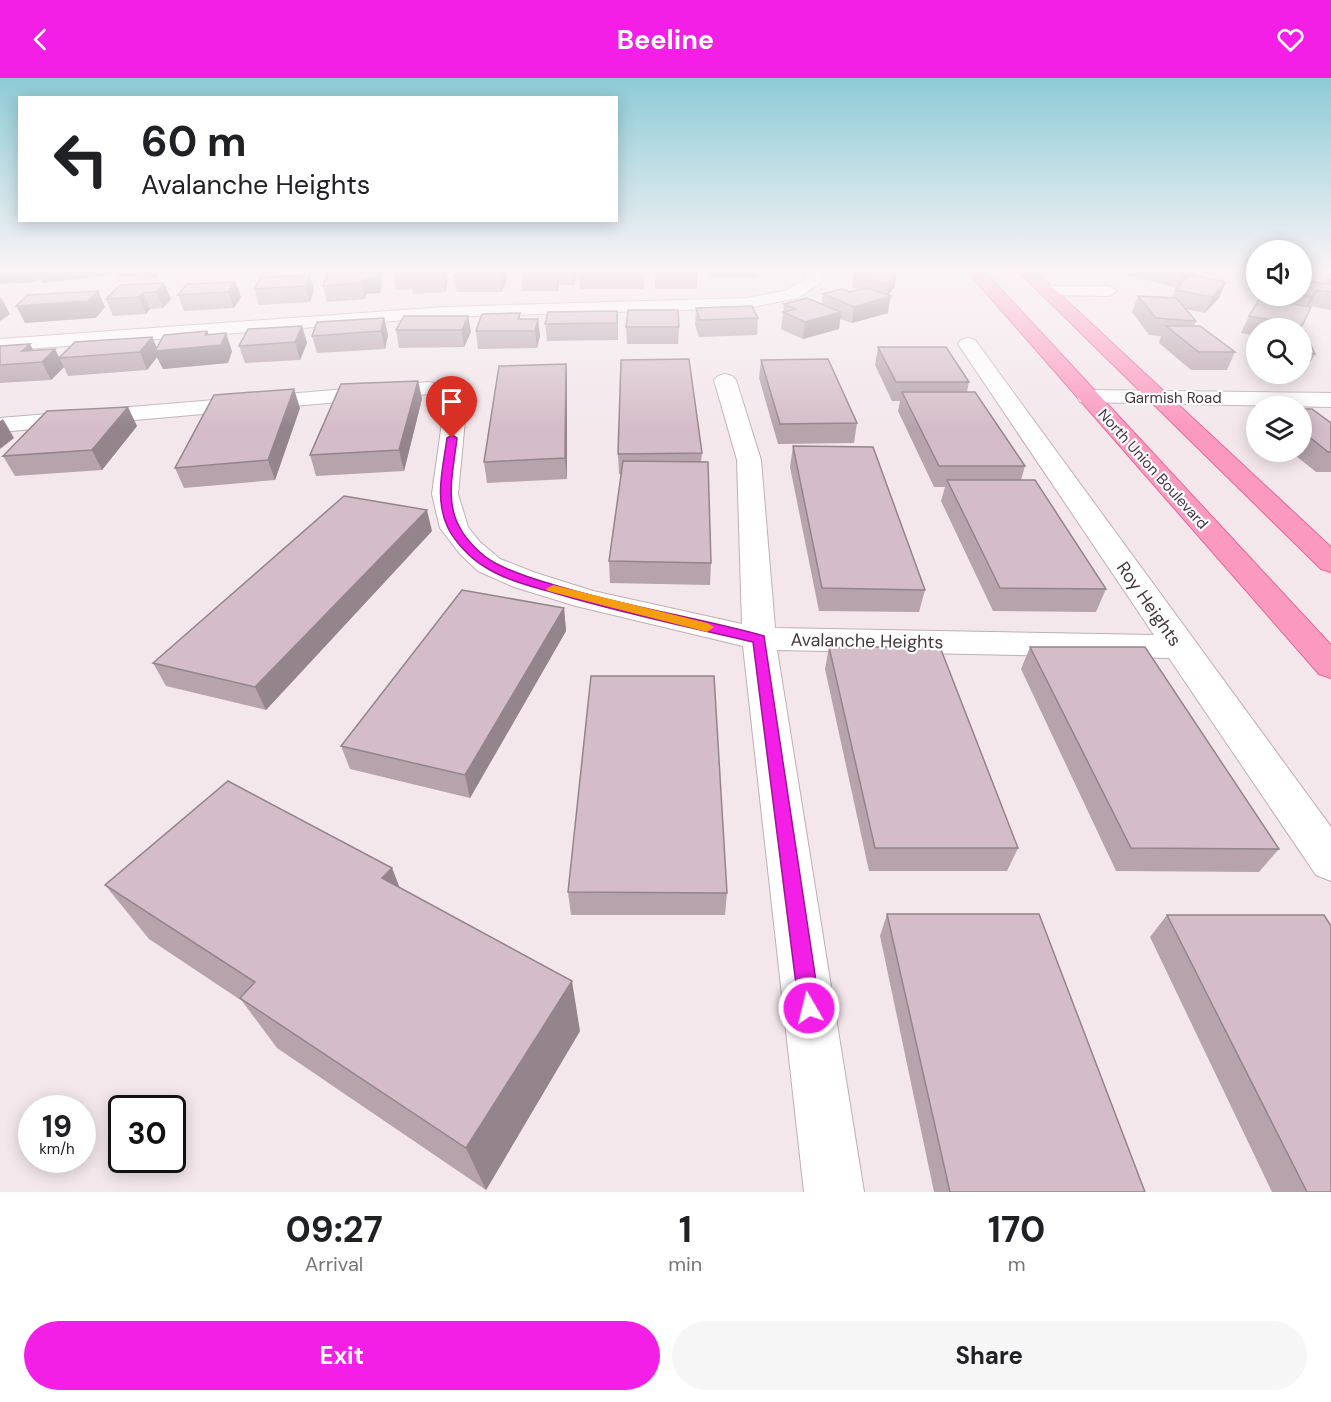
<!DOCTYPE html>
<style>
:root{--surface:#fff;--page:#f6f6f6;--text:#202124;--muted:#757577;--accent:#f31fe7}
body{margin:0;font-family:"DM Sans",sans-serif;background:var(--page);color:var(--text);height:100vh;display:flex;flex-direction:column;font-size:22px;white-space:nowrap}
*{box-sizing:border-box;margin:0}
p{font-size:20px;color:var(--muted)}
.icon{flex:none;width:33px;height:33px;fill:none;stroke:currentColor;stroke-width:2;stroke-linecap:round;stroke-linejoin:round}
.map{position:relative;height:1114px;overflow:hidden}
.side{display:flex;flex-direction:column;background:var(--surface);flex:1}
.side>*{flex:none}
.hud{position:absolute;left:18px;top:18px;width:600px;height:126px;border-radius:0px;box-shadow:0 3px 15px #0003;background:#fff;color:var(--text);overflow:hidden}
.fabs{position:absolute;left:1246px;top:162px;display:grid;gap:12px}
.fabs a{display:grid;place-items:center;width:66px;height:66px;border-radius:50%;background:var(--surface);box-shadow:0 3px 15px #0003;font-size:30px}
.speed{position:absolute;left:18px;top:1017px;display:flex;gap:12px;font-size:30px;font-weight:700;text-align:center}
.speed>*{display:grid;place-content:center;width:78px;height:78px;border-radius:50%;background:var(--surface);box-shadow:0 3px 15px #0003;line-height:1}
.speed small{font-size:15px;font-weight:400}
.speed .limit{border:3px solid #111;border-radius:9px;background:#fff;color:#111}
.pin{position:absolute;display:grid;place-items:center;width:51px;height:51px;color:#fff;margin:-62px -26px;border-radius:50% 50% 50% 0;rotate:-45deg;box-shadow:0 0 6px #0007}
.pin .icon{rotate:45deg}
.me{position:absolute;width:66px;margin:-33px;rotate:352deg;stroke-linejoin:round;filter:drop-shadow(0 0 4px #0008)}
.turn{display:flex;align-items:center;gap:21px;height:126px;padding:0 24px;font-size:27px}
.turn .icon{width:78px;height:78px;stroke-width:2.5}
.turn b{display:block;font-size:42px;line-height:51px}
.eta{display:flex;justify-content:space-evenly;align-items:center;height:102px;text-align:center}
.eta b{font-size:36px;font-weight:700;line-height:42px}
.primary-button{display:flex;gap:12px;margin-top:auto;padding:12px 24px}
.primary-button a{flex:1;height:69px;border-radius:36px;background:var(--accent);color:#fff;font-size:24px;font-weight:700;line-height:69px;text-align:center}
.primary-button a+a{background:var(--page);color:var(--text)}
header{display:flex;justify-content:space-between;align-items:center;height:78px;padding:0 24px;background:var(--accent);color:#fff;font-size:27px;font-weight:700}
.map>svg:first-child{display:block}
.lines{fill:none;stroke-linecap:round;stroke-linejoin:round}
.minor-casing{stroke:#c1adb6;stroke-width:2}
.primary-casing{stroke:#e06997;stroke-width:2}
.minor{fill:#fff;fill-rule:evenodd}
.primary{fill:#fb99be;fill-rule:evenodd}
.wall{fill:#b6a3ac}
.shaded-wall{fill:#94848c}
.building{fill:#d4bdc8;stroke:#94848c;stroke-width:1.5}
.route{fill:#f31fe7;stroke:#9e1496;stroke-width:1.5}
.slow{fill:#f59e0b}
.labels{text-anchor:middle;dominant-baseline:central;stroke-width:4.5;stroke-linejoin:round;paint-order:stroke}
.far-street-label{font-size:15px;fill:#46363e;stroke:#fff}
.street-label{font-size:18px;fill:#46363e;stroke:#fff}
</style>
<header><svg class="icon" aria-label="back" viewBox="0 0 24 24"><path d="M15 5l-7 7 7 7"/></svg>Beeline<svg class="icon" aria-label="heart" viewBox="0 0 24 24"><path d="M12 20l-8-8c-3-5 5-10 8-4 3-6 11-1 8 4z"/></svg></header>
<div class="map">
<svg width="1331" height="1114" viewBox="0 0 1331 1114">
<rect width="100%" height="100%" fill="#f3e7ec"/>
<g class="lines">
<defs>
<g id="minor">
<polygon points="805,194 821,194 821,203 819,206 798,220 747,230 445,239 0,273 0,261 445,229 747,220 787,212 805,201"/>
<polygon points="1047,208 1109,208 1117,213 1109,218 1041,217 1039,213"/>
<polygon points="968,260 975,262 1331,749 1331,803 1316,797 1169,580 777,572 864,1114 804,1114 743,568 576,528 514,509 478,493 460,476 440,450 432,416 445,323 429,316 0,354 0,340 429,304 453,309 467,321 458,416 468,449 480,464 500,481 536,495 593,513 742,546 737,382 714,302 718,298 725,296 732,298 736,302 761,382 775,550 1154,557 958,266 961,262"/>
<polygon points="1088,312 1331,315 1331,329 1080,324 1077,319 1080,314"/>
</g>
<g id="primary">
<polygon points="968,194 985,194 1331,567 1331,600 1319,596"/>
<polygon points="1019,194 1036,194 1331,469 1331,494 1321,491"/>
</g>
</defs>
<!-- minor casing -->
<use href="#minor" class="minor-casing"/>
<!-- primary casing -->
<use href="#primary" class="primary-casing"/>
<!-- minor -->
<use href="#minor" class="minor"/>
<!-- primary -->
<use href="#primary" class="primary"/>
</g>
<!-- wall -->
<g class="wall">
<polygon points="114,194 172,194 171,195 159,196 155,200 137,201 135,198 116,199"/>
<polygon points="328,194 380,194 382,204 380,215 366,216 365,221 327,224 323,208"/>
<polygon points="394,194 447,194 448,201 446,214 413,216 412,211 396,212 393,196"/>
<polygon points="506,194 507,200 502,214 457,214 454,198"/>
<polygon points="522,194 576,194 577,197 574,207 559,207 558,213 522,213 521,197"/>
<polygon points="644,194 644,211 580,211 579,195"/>
<rect x="655" y="194" width="42" height="17"/>
<polygon points="707,194 758,194 757,199 708,199"/>
<polygon points="854,194 897,194 895,208 888,217 888,235 852,245 840,241 839,251 803,261 781,251 784,226 821,226 823,216 850,214 858,212 858,211 852,210"/>
<polygon points="1119,194 1195,194 1193,198 1226,204 1219,220 1205,235 1186,231 1196,243 1194,248 1235,274 1227,292 1191,292 1159,265 1161,258 1149,257 1132,234 1138,218 1172,219 1175,212 1177,210 1119,195"/>
<polygon points="1328,196 1331,196 1331,232 1309,228 1308,229 1311,229 1300,250 1257,250 1257,258 1241,255 1249,238 1262,218 1302,218 1302,202 1323,206"/>
<polygon points="310,197 314,212 310,224 259,227 254,211"/>
<polygon points="235,204 241,219 234,230 184,233 178,217"/>
<polygon points="164,205 171,221 163,230 150,231 146,236 113,238 106,221"/>
<polygon points="696,230 758,240 757,257 699,259 695,247"/>
<polygon points="617,233 618,262 547,263 545,246"/>
<polygon points="520,235 520,241 538,241 540,258 537,270 478,271 476,253"/>
<polygon points="468,238 471,254 464,269 399,270 396,252"/>
<polygon points="384,240 388,257 385,271 317,275 312,258"/>
<polygon points="302,248 307,265 300,282 245,285 239,268"/>
<polygon points="626,249 679,249 678,266 627,266"/>
<polygon points="207,253 209,257 232,273 228,285 163,291 157,279 147,292 68,298 64,289 51,302 0,305 0,268 33,272 59,279 152,259 157,270"/>
<polygon points="1302,253 1315,276 1305,294 1302,294"/>
<polygon points="878,269 969,304 967,314 1025,388 1021,402 1106,511 1096,534 993,533 941,423 945,409 934,409 898,333 900,323 892,323 875,287"/>
<polygon points="761,282 857,345 854,365 778,366 759,300"/>
<polygon points="566,286 567,304 567,401 487,405 484,384"/>
<polygon points="418,303 422,321 404,393 316,398 310,377"/>
<polygon points="300,330 275,402 184,410 175,390"/>
<polygon points="1302,331 1331,345 1331,394 1316,394 1291,374 1302,374"/>
<polygon points="137,348 102,392 15,398 3,378"/>
<polygon points="793,368 925,512 919,534 819,533 790,389"/>
<polygon points="702,375 701,384 711,485 710,507 610,505 609,483 621,396 619,396 618,376"/>
<polygon points="432,453 266,632 166,608 153,585"/>
<polygon points="564,530 566,553 470,720 350,691 341,668"/>
<polygon points="829,569 1018,770 1007,793 869,793 825,591"/>
<polygon points="1030,569 1279,771 1259,794 1116,793 1021,591"/>
<polygon points="392,790 399,809 580,953 486,1112 277,970 242,923 149,861 105,807"/>
<polygon points="568,814 727,815 725,837 571,837"/>
<polygon points="887,836 1145,1114 934,1114 880,858"/>
<polygon points="1167,837 1331,1114 1272,1114 1150,859"/>
</g>
<!-- shaded-wall -->
<g class="shaded-wall">
<polygon points="0,194 113,194 110,197 42,205 40,200 36,204 0,206"/>
<polygon points="152,194 158,194 159,196 155,200"/>
<polygon points="378,194 380,194 382,204 380,215 366,216 365,221 361,205 363,201"/>
<polygon points="444,194 447,194 448,201 446,214 443,198"/>
<polygon points="501,194 506,194 507,200 502,214 500,198"/>
<polygon points="557,194 558,194 559,207 558,213 556,197"/>
<polygon points="573,194 576,194 577,197 574,207"/>
<polygon points="897,194 895,208 887,220 891,218 888,235 852,245 854,229 886,220 889,205"/>
<polygon points="1185,194 1195,194 1191,205 1177,210 1183,195"/>
<polygon points="310,197 314,212 310,224 305,208"/>
<polygon points="235,204 241,219 234,230 228,214"/>
<polygon points="1226,204 1219,220 1205,235 1212,219"/>
<polygon points="164,205 171,221 163,230 156,214"/>
<polygon points="1317,212 1309,228 1303,235 1311,219"/>
<polygon points="98,213 105,229 96,240 25,245 16,228"/>
<polygon points="143,215 150,231 146,236 139,219"/>
<polygon points="1,219 10,236 0,243 0,220"/>
<polygon points="617,233 618,250 618,262 617,245"/>
<polygon points="841,234 839,251 803,261 805,244"/>
<polygon points="468,238 471,254 464,269 462,252"/>
<polygon points="384,240 388,257 385,271 381,253"/>
<polygon points="538,241 540,258 537,270 535,253"/>
<polygon points="302,248 307,265 300,282 295,264"/>
<polygon points="207,253 213,268 226,255 232,273 228,285 163,291 157,279 147,292 140,274 152,259 158,273 205,257"/>
<polygon points="30,266 39,283 22,273"/>
<polygon points="55,271 64,289 51,302 42,284"/>
<polygon points="566,286 567,304 567,401 565,380"/>
<polygon points="418,303 422,321 404,393 399,372"/>
<polygon points="294,311 300,330 275,402 268,382"/>
<polygon points="128,329 137,348 102,392 92,372"/>
<polygon points="3,341 14,360 0,371 0,343"/>
<polygon points="427,432 432,453 266,632 255,609"/>
<polygon points="564,530 566,553 470,720 465,697"/>
<polygon points="392,790 413,844 382,800"/>
<polygon points="572,903 580,953 486,1112 466,1070"/>
</g>
<!-- building -->
<g class="building">
<polygon points="328,194 378,194 377,200 363,201 361,205 323,208"/>
<polygon points="394,194 444,194 443,198 410,200 411,196 393,196"/>
<polygon points="457,194 501,194 500,198 454,198"/>
<polygon points="522,194 557,194 556,197 521,197"/>
<polygon points="579,194 644,194 643,195 579,195"/>
<rect x="655" y="194" width="42" height="1"/>
<polygon points="855,194 897,194 889,205 859,201 864,196 854,195"/>
<polygon points="310,197 305,208 254,211 261,199"/>
<polygon points="1190,197 1226,204 1212,219 1175,212"/>
<polygon points="1302,202 1331,207 1331,214 1317,212 1311,219 1302,217"/>
<polygon points="235,204 228,214 178,217 187,206"/>
<polygon points="164,205 156,214 143,215 139,219 106,221 120,207"/>
<polygon points="867,210 891,218 854,229 823,216 842,211 850,214"/>
<polygon points="98,213 88,223 16,228 28,217"/>
<polygon points="1138,218 1176,220 1196,243 1156,240"/>
<polygon points="807,220 841,234 805,244 783,234 796,231 784,226"/>
<polygon points="1260,220 1311,229 1302,248 1249,238"/>
<polygon points="752,228 758,240 700,242 696,230"/>
<polygon points="628,232 678,232 679,249 626,249"/>
<polygon points="617,233 617,245 545,246 548,234"/>
<polygon points="520,235 518,241 538,241 535,253 476,253 482,236"/>
<polygon points="404,238 468,238 462,252 396,252"/>
<polygon points="384,240 381,253 312,258 317,244"/>
<polygon points="302,248 295,264 239,268 248,251"/>
<polygon points="1166,248 1200,248 1235,274 1199,274"/>
<polygon points="1264,248 1286,250 1265,250"/>
<polygon points="207,253 205,257 226,255 221,267 155,273 164,257"/>
<polygon points="1302,253 1305,253 1315,276 1302,274"/>
<polygon points="152,259 140,274 59,280 75,264"/>
<polygon points="30,266 22,273 55,271 42,284 0,287 0,268"/>
<polygon points="878,269 946,269 969,304 896,304"/>
<polygon points="689,281 702,375 618,376 621,282"/>
<polygon points="828,281 857,345 780,346 761,282"/>
<polygon points="566,286 565,380 484,384 499,288"/>
<polygon points="418,303 399,372 310,377 341,306"/>
<polygon points="294,311 268,382 175,390 214,317"/>
<polygon points="902,314 975,314 1025,388 939,388"/>
<polygon points="128,329 92,372 3,378 47,333"/>
<polygon points="1302,331 1312,331 1331,345 1331,374 1328,374 1302,353"/>
<polygon points="793,368 873,369 925,512 822,510"/>
<polygon points="623,383 708,384 711,485 609,483"/>
<polygon points="947,402 1035,402 1106,511 1000,510"/>
<polygon points="344,418 427,432 255,609 153,585"/>
<polygon points="462,512 564,530 465,697 341,668"/>
<polygon points="829,569 940,569 1018,770 875,770"/>
<polygon points="1030,569 1145,569 1279,771 1131,770"/>
<polygon points="591,598 714,598 727,815 568,814"/>
<polygon points="228,703 392,790 382,800 572,903 466,1070 240,920 255,904 105,807"/>
<polygon points="887,836 1039,836 1145,1114 950,1114"/>
<polygon points="1167,837 1324,837 1331,848 1331,1114 1307,1114"/>
</g>
<!-- sky -->
<linearGradient id="sky" x2="0" y2="1"><stop stop-color="#8dcbd6"/><stop offset="0.55" stop-color="#faf4f6"/><stop offset="1" stop-color="#faf4f6" stop-opacity="0"/></linearGradient>
<rect width="1331" height="350" fill="url(#sky)"/>
<!-- route -->
<path class="route" d="M452,357l5,3c-3,29 -13,63 3,90 7,13 22,28 35,35 23,12 49,19 73,26 65,19 131,29 196,47l56,372 -3,7 -8,3 -7,-3 -3,-7 -46,-366c-65,-15 -131,-29 -195,-48 -24,-7 -51,-13 -73,-27 -14,-8 -30,-25 -37,-39 -14,-29 -5,-60 -1,-90z"/>
<!-- slow -->
<polygon class="slow" points="553,507 707,545 714,549 707,554 548,513 546,511"/>
<g class="labels">
<!-- far-street labels -->
<g class="far-street-label">
<text x="1173" y="320">Garmish Road</text>
<text transform="translate(1153 391) rotate(48)">North Union Boulevard</text>
</g>
<!-- street labels -->
<g class="street-label">
<text transform="translate(1149 526) rotate(55)">Roy Heights</text>
<text transform="translate(867 563) rotate(1)">Avalanche Heights</text>
</g>
</g>
</svg>
<div class="fabs">
<a><svg class="icon" aria-label="sound" viewBox="0 0 24 24"><path d="M4 9h4l5-4v14l-5-4H4zM17 9q2 3 0 6"/></svg></a>
<a><svg class="icon" aria-label="search" viewBox="0 0 24 24"><circle cx="10" cy="10" r="6"/><path d="M15 15l6 6"/></svg></a>
<a><svg class="icon" aria-label="layers" viewBox="0 0 24 24"><path d="M12 4l9 5-9 5-9-5zM3 14l9 5 9-5"/></svg></a>
</div>
<div class="speed"><div>19<small>km/h</small></div><div class="limit">30</div></div>
<div class="pin" style="left:452px;top:360px;background:#d93025"><svg class="icon" aria-label="arrive" viewBox="0 0 24 24"><path d="M6 21V4h12l-3 4 3 4H6"/></svg></div>
<svg class="me" style="left:809px;top:930px" viewBox="-20 -20 40 40"><circle r="17" fill="#f31fe7" stroke="#fff" stroke-width="3"/><path d="M0-11L8 9 0 5-8 9z" fill="#fff"/></svg>
<div class="hud">
<div class="turn"><svg class="icon" aria-label="left" viewBox="0 0 24 24"><path d="M17 20v-9H6M10 6l-5 5 5 5"/></svg><div><b>60 m</b>Avalanche Heights</div></div>
</div>
</div>
<section class="side">
<div class="eta">
<div><b>09:27</b><p>Arrival</p></div>
<div><b>1</b><p>min</p></div>
<div><b>170</b><p>m</p></div>
</div>
<div class="primary-button"><a>Exit</a><a>Share</a></div>
</section>
